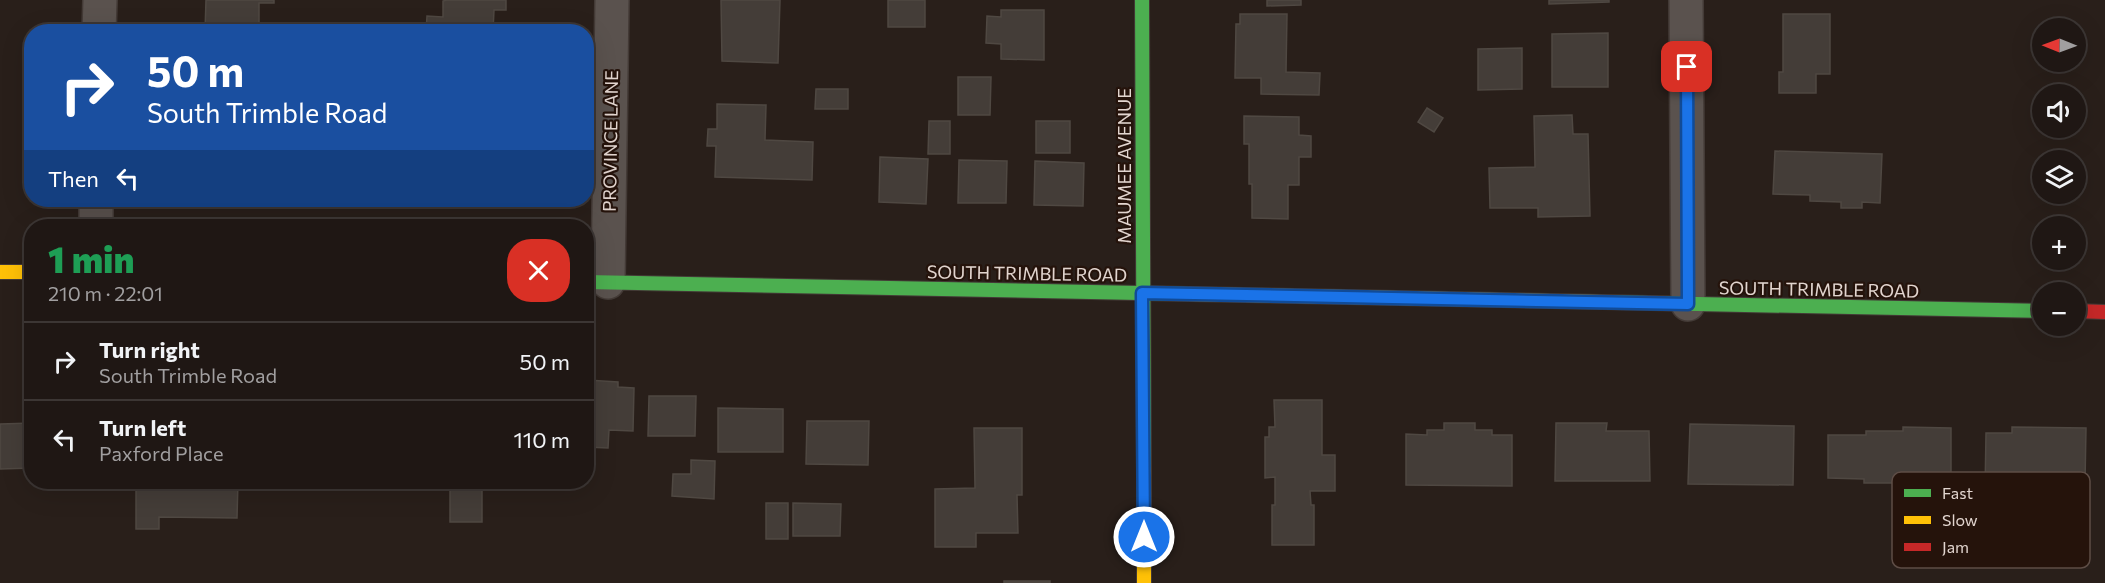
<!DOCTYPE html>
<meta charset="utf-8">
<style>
:root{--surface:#1f1714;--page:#27201d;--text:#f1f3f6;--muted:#a19fa0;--line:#3c3634}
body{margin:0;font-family:Commissioner,sans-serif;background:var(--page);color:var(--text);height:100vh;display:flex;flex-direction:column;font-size:22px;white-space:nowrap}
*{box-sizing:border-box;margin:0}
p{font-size:20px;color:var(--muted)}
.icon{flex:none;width:33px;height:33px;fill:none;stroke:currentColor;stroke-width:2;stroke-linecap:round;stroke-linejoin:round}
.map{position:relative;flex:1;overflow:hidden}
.side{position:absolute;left:24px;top:219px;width:570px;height:270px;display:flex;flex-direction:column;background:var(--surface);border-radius:24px;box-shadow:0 6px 24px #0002,0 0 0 2px var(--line)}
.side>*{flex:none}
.banner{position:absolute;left:24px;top:24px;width:570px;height:183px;border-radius:24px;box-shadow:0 6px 24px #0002,0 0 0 2px var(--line);background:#1a4fa0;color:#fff;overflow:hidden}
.needle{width:39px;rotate:271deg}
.buttons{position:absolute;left:2032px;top:18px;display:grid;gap:12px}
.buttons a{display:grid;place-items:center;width:54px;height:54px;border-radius:50%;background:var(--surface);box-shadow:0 6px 24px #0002,0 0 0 2px var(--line);font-size:30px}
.pin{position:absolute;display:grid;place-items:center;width:51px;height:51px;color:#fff;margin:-26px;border-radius:12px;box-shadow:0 3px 9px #0006}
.me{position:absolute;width:66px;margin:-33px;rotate:0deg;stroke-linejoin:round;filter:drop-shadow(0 0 4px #0008)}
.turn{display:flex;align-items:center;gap:21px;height:126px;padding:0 24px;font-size:27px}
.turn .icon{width:78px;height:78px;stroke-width:2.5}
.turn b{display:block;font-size:42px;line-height:51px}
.then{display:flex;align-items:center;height:57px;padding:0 24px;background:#0003;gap:12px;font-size:22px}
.round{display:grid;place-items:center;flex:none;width:63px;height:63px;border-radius:24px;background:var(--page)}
.head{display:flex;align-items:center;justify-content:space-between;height:102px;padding:0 24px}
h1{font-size:36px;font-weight:800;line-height:45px;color:#1e9e55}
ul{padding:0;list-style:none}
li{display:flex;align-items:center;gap:18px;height:78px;padding:0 24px;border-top:2px solid var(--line)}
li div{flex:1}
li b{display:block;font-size:22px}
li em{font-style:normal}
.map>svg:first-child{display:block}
.building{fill:#443d38;stroke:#4f4842;stroke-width:1.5}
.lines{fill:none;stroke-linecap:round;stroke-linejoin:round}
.street-casing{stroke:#433a36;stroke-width:36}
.fast-casing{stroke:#433a36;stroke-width:16}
.slow-casing{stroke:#433a36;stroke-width:16}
.jam-casing{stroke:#433a36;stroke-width:16}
.street{stroke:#5a524e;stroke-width:33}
.fast{stroke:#4caf50;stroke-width:14}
.slow{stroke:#ffc107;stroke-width:14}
.jam{stroke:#c62828;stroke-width:14}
.route-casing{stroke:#114b97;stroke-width:15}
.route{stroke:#1a73e8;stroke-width:10}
.labels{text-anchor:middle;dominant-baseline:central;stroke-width:4.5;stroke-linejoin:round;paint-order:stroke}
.street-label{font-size:18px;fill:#e2d5cf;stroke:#25130b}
.key{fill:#25130b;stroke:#5e4d46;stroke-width:1.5}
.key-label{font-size:16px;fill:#e2d5cf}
</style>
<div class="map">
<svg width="2105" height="583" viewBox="0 0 2105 583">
<rect width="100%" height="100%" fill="#291f1a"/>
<!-- building -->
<g class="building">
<polygon points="206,0 274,0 274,3 259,3 259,32 205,31"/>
<polygon points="447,0 506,0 506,10 494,10 493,32 426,32 427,16 443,17 443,1"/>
<polygon points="721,0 780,0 778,63 722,61"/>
<rect x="888" y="0" width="37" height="27"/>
<polygon points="1267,0 1301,0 1301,5 1267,6"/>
<polygon points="1549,0 1609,0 1609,2 1549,4"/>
<polygon points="1001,10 1044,10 1044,60 1001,59 1001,44 986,43 987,16 1001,17"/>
<polygon points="1240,14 1287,14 1286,72 1320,73 1319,95 1261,94 1261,78 1235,78 1236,24 1240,24"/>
<polygon points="1783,14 1830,14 1830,74 1816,74 1816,93 1779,93 1779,72 1783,72"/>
<polygon points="1608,33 1608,87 1552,87 1552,34"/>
<polygon points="1522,48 1522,89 1478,90 1478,49"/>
<polygon points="958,77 991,77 990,115 958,115"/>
<polygon points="816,89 848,89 848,109 815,109"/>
<polygon points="717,104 766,105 765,140 813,142 812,180 715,177 716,146 707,146 708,129 717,129"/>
<polygon points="1427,108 1443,118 1434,132 1418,122"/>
<polygon points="1572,115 1573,134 1588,134 1590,216 1538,217 1538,208 1490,208 1489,168 1535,167 1534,116"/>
<polygon points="1244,116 1299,117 1299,135 1311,136 1311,157 1299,157 1299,185 1288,185 1288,219 1252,218 1252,184 1249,184 1249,144 1244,144"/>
<polygon points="929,121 950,121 950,154 928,154"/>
<rect x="1036" y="121" width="34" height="32"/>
<polygon points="1775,151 1882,154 1880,203 1862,202 1862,208 1841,208 1841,202 1810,201 1810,195 1773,194"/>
<polygon points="880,157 928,159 926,204 879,202"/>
<polygon points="959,160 1007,161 1006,203 958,203"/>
<polygon points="1035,161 1084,163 1083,206 1034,205"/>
<polygon points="587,380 618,382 618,387 634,388 633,431 609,430 608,448 586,447"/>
<polygon points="649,396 696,396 695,436 648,436"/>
<polygon points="1274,400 1322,400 1322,455 1335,455 1335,491 1310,491 1311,505 1314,505 1314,545 1272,545 1272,505 1275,505 1275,477 1265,478 1265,437 1269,437 1269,427 1275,427"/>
<polygon points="718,408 783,409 783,452 718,452"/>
<polygon points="807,421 869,421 868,465 806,464"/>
<polygon points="32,423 32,468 0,469 0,424"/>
<polygon points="1444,423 1475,423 1475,430 1492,430 1492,435 1512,435 1512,486 1406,485 1406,434 1427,435 1427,430 1444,430"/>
<polygon points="1556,423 1607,423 1606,431 1649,431 1650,481 1555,481"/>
<polygon points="1690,424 1794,426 1793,485 1688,484"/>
<polygon points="1903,427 1951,428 1951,478 1908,478 1908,483 1864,483 1864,479 1828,478 1828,435 1866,435 1866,431 1903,431"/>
<polygon points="2012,427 2086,428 2085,483 2042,483 2041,492 1985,491 1986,433 2012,433"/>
<polygon points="974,428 1022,428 1022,495 1017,495 1018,533 976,533 976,547 935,547 935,489 975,488"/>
<polygon points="691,460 715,461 714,499 672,496 673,474 691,474"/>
<polygon points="136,482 238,482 237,518 159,517 159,529 136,529"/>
<rect x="450" y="487" width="32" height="35"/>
<rect x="766" y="503" width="22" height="36"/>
<polygon points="793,503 841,504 840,536 793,536"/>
<rect x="1004" y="581" width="46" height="2"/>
</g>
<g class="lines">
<defs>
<g id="street">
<polyline points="1686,0 1688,304"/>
<polyline points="99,32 100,0"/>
<polyline points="96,226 96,200"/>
<polyline points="608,282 612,0"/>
</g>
<g id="fast">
<polyline points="1142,0 1144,470"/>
<polyline points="586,282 1189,294"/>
<polyline points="1602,302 2043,311"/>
</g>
<g id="slow">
<polyline points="0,272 32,272"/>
<polyline points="1189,294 1602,302"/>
<polyline points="1144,470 1144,583"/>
</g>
<polyline id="jam" points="2076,311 2105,312"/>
</defs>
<!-- street casing -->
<use href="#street" class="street-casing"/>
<!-- fast casing -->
<use href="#fast" class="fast-casing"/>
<!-- slow casing -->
<use href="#slow" class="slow-casing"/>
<!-- jam casing -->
<use href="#jam" class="jam-casing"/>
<!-- street -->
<use href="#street" class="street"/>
<!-- fast -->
<use href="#fast" class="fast"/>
<!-- slow -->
<use href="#slow" class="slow"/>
<!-- jam -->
<use href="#jam" class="jam"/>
</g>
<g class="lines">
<defs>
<polyline id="route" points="1144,537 1142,293 1688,304 1687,67"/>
</defs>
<!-- route casing -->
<use href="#route" class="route-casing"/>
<!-- route -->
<use href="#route" class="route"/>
</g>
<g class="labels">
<!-- street labels -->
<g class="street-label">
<text transform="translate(610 141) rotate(-89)">PROVINCE LANE</text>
<text transform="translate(1124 166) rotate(-90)">MAUMEE AVENUE</text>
<text transform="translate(1027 273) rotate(1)">SOUTH TRIMBLE ROAD</text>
<text transform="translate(1819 289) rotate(1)">SOUTH TRIMBLE ROAD</text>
</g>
</g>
<!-- legend -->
<rect x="1892" y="472" width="198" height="96" rx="9" class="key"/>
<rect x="1904" y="489" width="27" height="8" fill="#4caf50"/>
<rect x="1904" y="516" width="27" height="8" fill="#ffc107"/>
<rect x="1904" y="543" width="27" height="8" fill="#c62828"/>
<g class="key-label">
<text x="1942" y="499">Fast</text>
<text x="1942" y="526">Slow</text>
<text x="1942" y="553">Jam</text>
</g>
</svg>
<div class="buttons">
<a><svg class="needle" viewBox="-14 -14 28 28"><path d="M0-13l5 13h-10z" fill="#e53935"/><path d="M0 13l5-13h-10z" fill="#a19fa0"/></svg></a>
<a><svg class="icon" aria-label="sound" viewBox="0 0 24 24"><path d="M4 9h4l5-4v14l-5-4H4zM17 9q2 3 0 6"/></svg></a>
<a><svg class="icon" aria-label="layers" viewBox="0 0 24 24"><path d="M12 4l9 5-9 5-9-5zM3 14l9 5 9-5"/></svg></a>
<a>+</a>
<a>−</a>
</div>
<div class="pin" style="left:1687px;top:67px;background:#d93025"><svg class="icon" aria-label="arrive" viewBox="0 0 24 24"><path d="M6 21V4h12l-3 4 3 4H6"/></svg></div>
<svg class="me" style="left:1144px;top:537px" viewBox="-20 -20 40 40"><circle r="17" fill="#1a73e8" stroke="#fff" stroke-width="3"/><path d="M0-11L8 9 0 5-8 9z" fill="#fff"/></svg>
<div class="banner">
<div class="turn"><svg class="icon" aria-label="right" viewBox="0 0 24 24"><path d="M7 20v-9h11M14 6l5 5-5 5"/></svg><div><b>50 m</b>South Trimble Road</div></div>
<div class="then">Then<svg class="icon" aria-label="left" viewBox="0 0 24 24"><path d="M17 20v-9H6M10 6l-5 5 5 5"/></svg></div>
</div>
<section class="side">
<div class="head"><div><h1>1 min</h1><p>210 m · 22:01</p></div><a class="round" style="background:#d93025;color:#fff"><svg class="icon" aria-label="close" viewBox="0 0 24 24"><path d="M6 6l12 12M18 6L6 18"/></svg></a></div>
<ul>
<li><svg class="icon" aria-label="right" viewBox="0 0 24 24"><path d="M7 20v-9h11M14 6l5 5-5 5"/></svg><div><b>Turn right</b><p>South Trimble Road</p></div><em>50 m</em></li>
<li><svg class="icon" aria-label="left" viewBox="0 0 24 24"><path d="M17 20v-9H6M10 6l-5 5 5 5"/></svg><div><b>Turn left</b><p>Paxford Place</p></div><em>110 m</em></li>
</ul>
</section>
</div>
